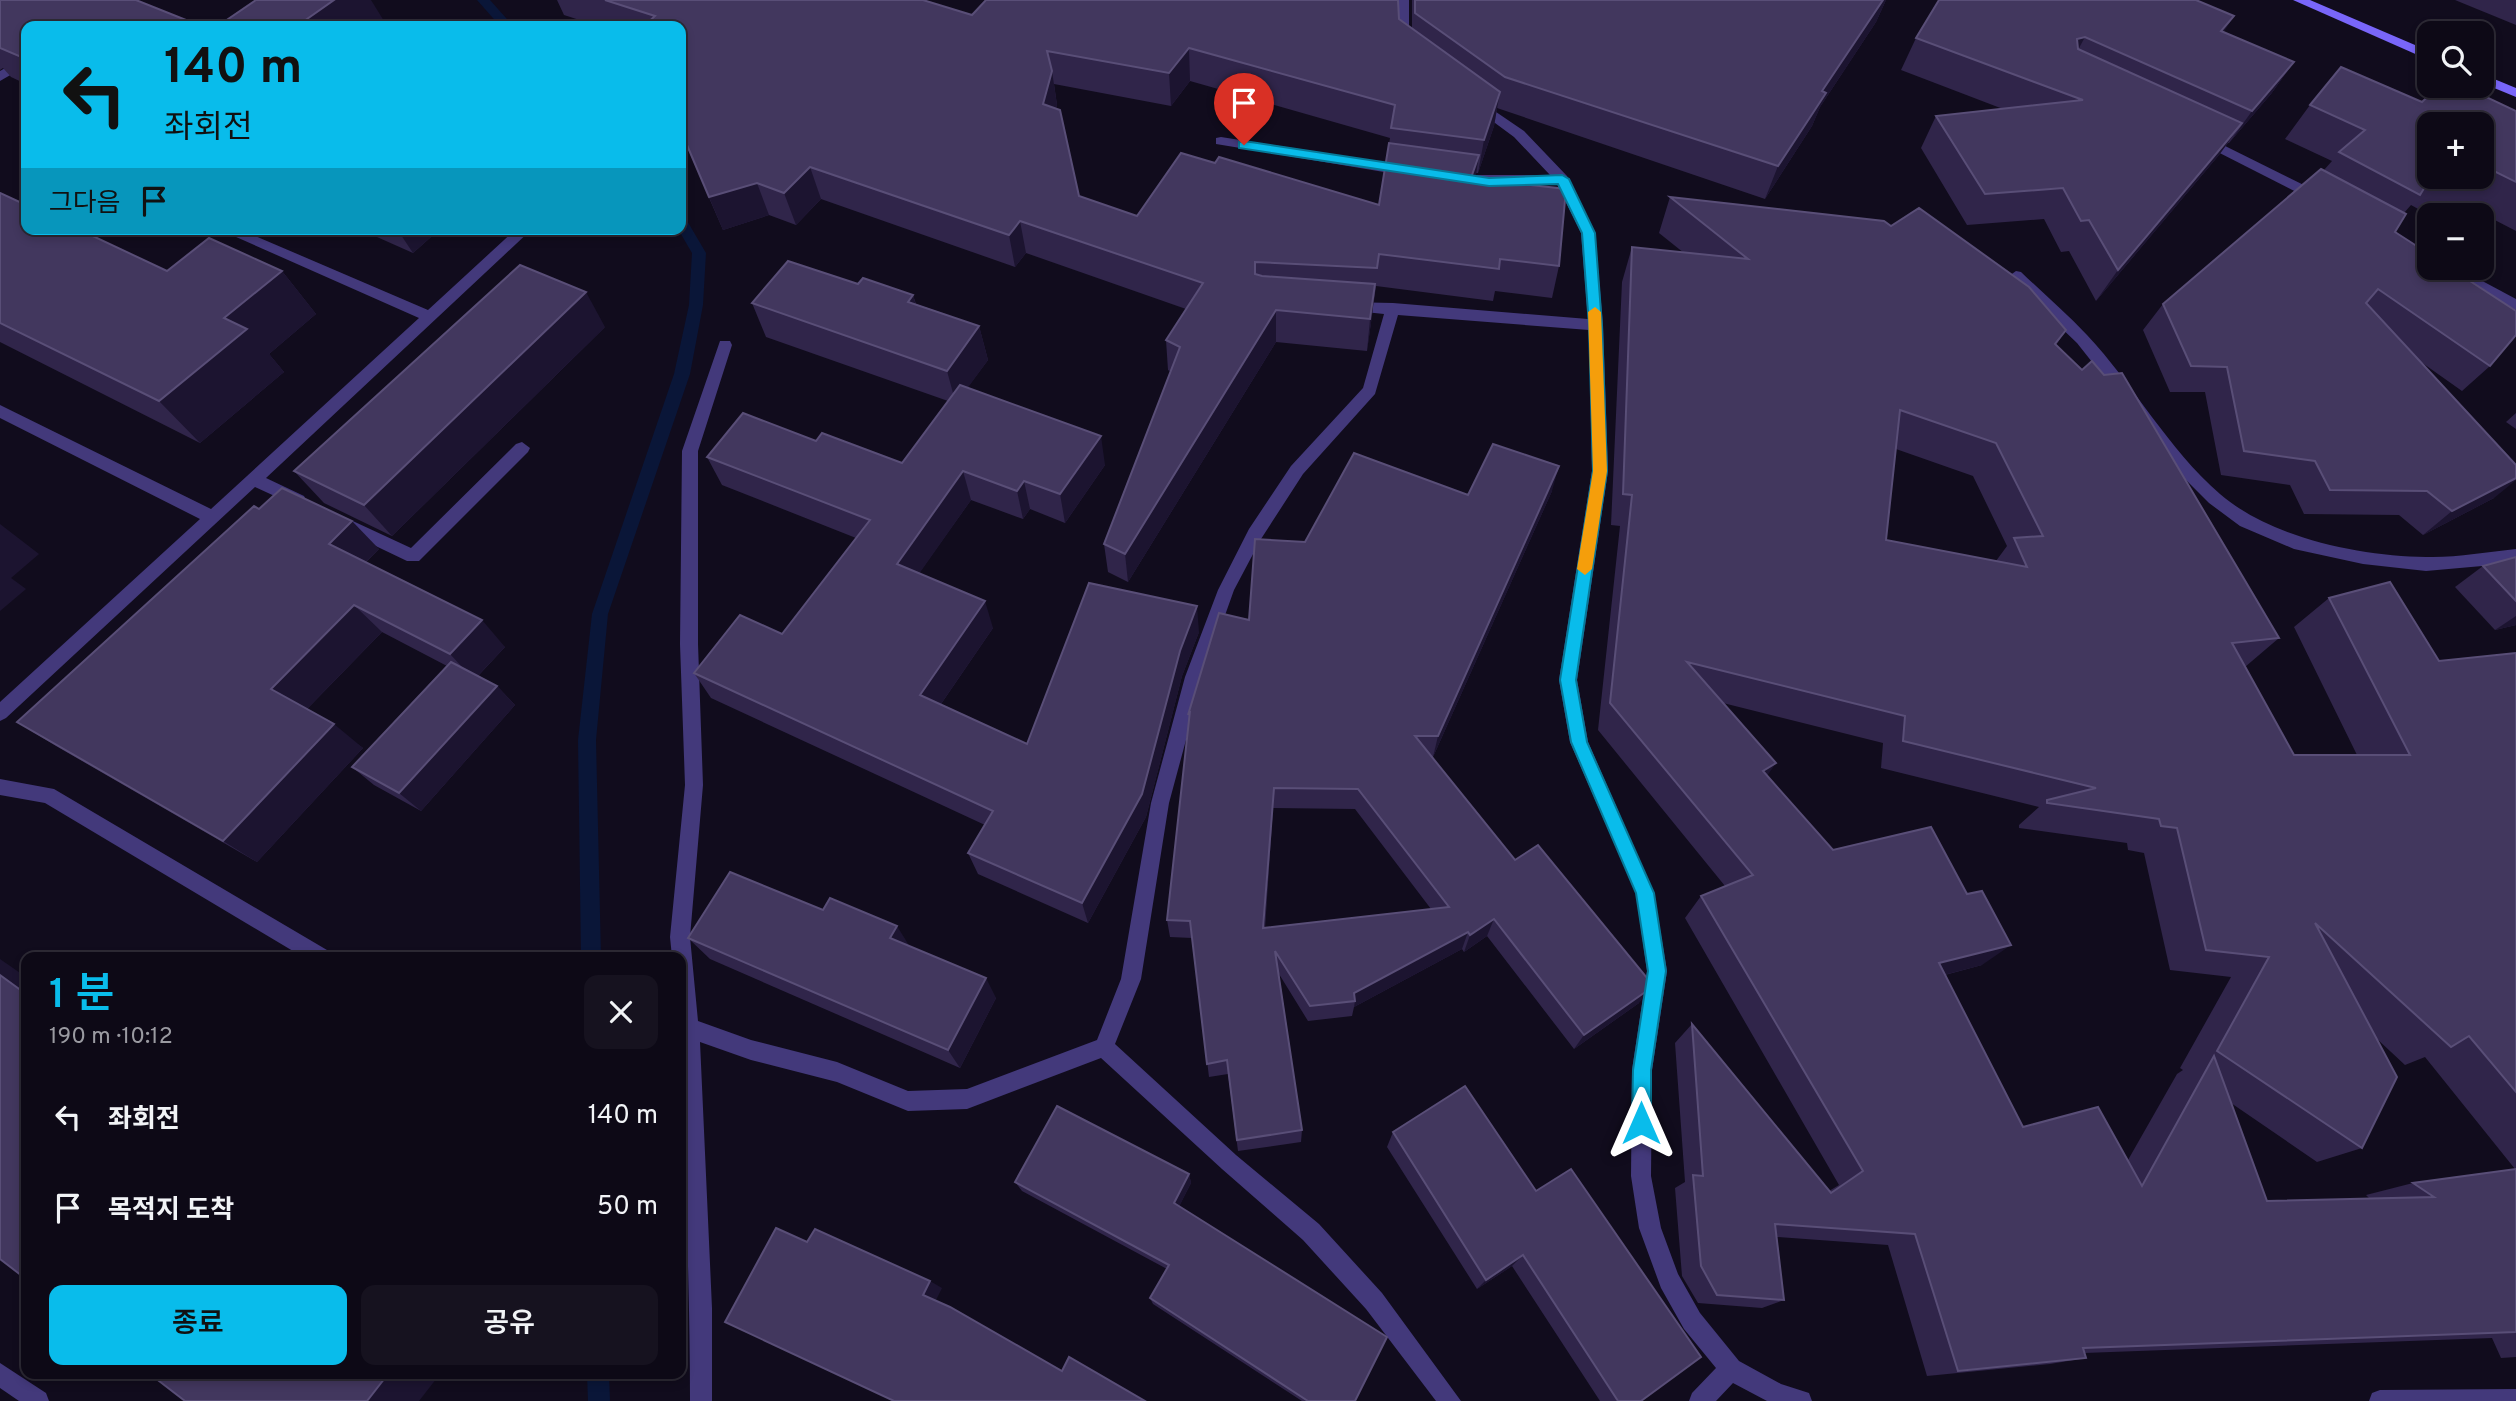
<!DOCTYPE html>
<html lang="ko">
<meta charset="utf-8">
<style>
:root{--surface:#0d0916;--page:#16121f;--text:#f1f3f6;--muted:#9a9aa1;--line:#2d2a35;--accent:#09bceb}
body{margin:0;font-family:Overpass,"Noto Sans KR",sans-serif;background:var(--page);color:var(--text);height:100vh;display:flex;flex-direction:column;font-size:26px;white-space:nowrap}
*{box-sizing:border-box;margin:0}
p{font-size:23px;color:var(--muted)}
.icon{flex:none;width:38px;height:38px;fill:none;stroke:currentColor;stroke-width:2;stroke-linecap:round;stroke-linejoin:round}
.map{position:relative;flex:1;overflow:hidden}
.side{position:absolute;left:21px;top:952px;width:665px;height:427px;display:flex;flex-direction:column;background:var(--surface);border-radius:14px;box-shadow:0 4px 10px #0003,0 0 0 2px var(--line)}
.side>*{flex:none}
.hud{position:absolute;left:21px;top:21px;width:665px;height:214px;border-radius:14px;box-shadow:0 4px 10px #0003,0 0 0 2px var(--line);background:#09bceb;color:#111;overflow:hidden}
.controls{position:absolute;left:2417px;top:21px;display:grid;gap:14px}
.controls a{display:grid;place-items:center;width:77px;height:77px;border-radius:14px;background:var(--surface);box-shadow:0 4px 10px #0003,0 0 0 2px var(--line);font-size:35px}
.pin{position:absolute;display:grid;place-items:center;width:60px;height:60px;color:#fff;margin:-72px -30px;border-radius:50% 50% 50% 0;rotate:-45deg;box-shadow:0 0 7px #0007}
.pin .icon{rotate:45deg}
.me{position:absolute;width:77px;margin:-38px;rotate:0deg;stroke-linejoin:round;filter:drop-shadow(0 0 5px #0008)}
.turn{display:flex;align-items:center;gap:24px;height:147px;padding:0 28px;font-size:32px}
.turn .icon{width:91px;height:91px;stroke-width:2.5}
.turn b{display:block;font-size:49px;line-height:60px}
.then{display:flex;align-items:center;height:66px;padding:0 28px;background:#0003;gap:14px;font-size:26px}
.round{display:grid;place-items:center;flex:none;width:74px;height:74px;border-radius:14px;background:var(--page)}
.head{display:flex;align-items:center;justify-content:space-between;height:119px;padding:0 28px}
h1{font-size:42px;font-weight:600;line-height:52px;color:var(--accent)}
.cta{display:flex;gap:14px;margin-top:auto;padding:14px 28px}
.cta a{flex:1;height:80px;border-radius:14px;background:var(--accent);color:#111;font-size:28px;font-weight:600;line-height:80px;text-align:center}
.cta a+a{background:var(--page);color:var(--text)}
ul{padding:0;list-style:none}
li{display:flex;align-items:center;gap:21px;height:91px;padding:0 28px}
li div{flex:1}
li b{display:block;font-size:26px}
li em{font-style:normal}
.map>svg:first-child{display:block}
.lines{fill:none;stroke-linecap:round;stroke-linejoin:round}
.stream{fill:#0a1638;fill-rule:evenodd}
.lane{fill:#43397b;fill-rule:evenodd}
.street{fill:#43397b;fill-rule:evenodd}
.secondary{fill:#7966f9;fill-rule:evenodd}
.wall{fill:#30254a;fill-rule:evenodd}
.shaded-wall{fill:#1c1430}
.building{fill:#42375e;stroke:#594e77;stroke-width:2;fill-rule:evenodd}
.route{fill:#09bceb;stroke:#067a99;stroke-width:2}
.slow{fill:#f59e0b}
</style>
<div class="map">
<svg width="2516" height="1401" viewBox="0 0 2516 1401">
<rect width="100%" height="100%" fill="#110c1d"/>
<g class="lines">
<!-- stream -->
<g class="stream">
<polygon points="477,0 490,0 513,26 500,26"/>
<polygon points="681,217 686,219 706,253 703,305 690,374 608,614 596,740 601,957 581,957 578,740 592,614 674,374 689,305 692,253 678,229 681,229"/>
<polygon points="587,1374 609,1374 610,1401 588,1401"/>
</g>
<!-- lane -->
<g class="lane">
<polygon points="26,56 26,66 0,81 0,71"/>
<polygon points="218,229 239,229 428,310 516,229 532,229 266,478 304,496 306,500 304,504 292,504 255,487 6,718 0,721 0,702 200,519 0,418 0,405 211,509 419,318"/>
<path d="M2016,271l5,1c22,21 45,41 66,63 47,50 81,114 133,159 51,44 140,62 206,63 29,1 60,-5 90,-8v14l-90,8 -63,-7 -69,-15 -54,-23 -31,-23 -26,-26 -106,-134 -66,-63 -2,-4z"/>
<polygon points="522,442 530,448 528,452 419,561 407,561 336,527 334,522 342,516 411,548 516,444"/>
<polygon points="0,779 54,789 327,950 330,957 303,957 45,803 0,795"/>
<polygon points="0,1363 46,1393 49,1401 19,1401 0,1388"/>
</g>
<!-- street -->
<g class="street">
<polygon points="1397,0 1409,0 1409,42 1403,46 1397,42"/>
<path d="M1477,99l47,32 43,45 28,57 8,92 5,146 -31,209 11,62 66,151 13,78 -15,99 -1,106 10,52 17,46 22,39 39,48 42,23 28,9 3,8h-45l-34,-18 -17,18h-27l3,-8 24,-25 -32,-39 -23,-41 -22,-60 -8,-52 1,-106 15,-99 -11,-78 -66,-151 -11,-62 33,-209 -3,-141 -191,-15 -23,79 -72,80 -42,65 -27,51 -31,87 -34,126 -28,176 -26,65 121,111 83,69 63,69 79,108h-25l-70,-92 -63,-69 -81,-71 -121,-111 -134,51 -59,2 -71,-29 -86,-22 -51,-18 12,266v93h-22c0,-148 -9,-296 -9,-444h-9l-2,-20 15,-152 -5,-141 2,-193 38,-110h10l2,4 -34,106v193l5,141 -13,152 8,84 53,19 86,22 71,29 59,-2 130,-49 24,-61 30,-176 34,-126 33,-87 31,-61 42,-63 72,-78 21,-74 -38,-4v-8l47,1 195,16 -7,-86 -24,-49 -80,1 -7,-5 7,-5h73l-36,-38 -42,-31 -2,-3z"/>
<polygon points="2203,135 2324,195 2326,198 2324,201 2314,201 2198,142 2196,139"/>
<polygon points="1221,137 1408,166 1415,171 1408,176 1216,144 1216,138"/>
<polygon points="2440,268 2458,268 2516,299 2516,310"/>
<polygon points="2516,1389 2516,1401 2369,1401 2372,1393 2380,1390"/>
</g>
<!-- secondary -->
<g class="secondary">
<polygon points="2293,0 2310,0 2429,51 2429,60"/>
<polygon points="2482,74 2516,88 2516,97 2482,83"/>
</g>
</g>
<!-- wall -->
<g class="wall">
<polygon points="0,0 26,26 26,84 11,77 3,68 0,70"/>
<path d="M557,0h366l49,15 427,4 13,9v-28h474l-10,22 -56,85 -8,19 -47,73 -268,-91 -3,18 -16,47h-2l-1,6 84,87 -7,32 -57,-7 -2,10 -117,-15 -9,65 -91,-9 -148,240 -20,-10 -4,-28 67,-172 -3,-2 -2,-30 20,-31 -160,-56 -11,14 -194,-68 -25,26 -27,-10 -46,15 -39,-90 -3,-1v-113h-83l-34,-11zM1190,81l200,57 -11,67 -164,-42 -78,53 -58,-20 -23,-88 1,-3 -3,-21 117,22z"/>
<polygon points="2455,0 2516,0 2516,25"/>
<polygon points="2224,32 2294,62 2271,94 2229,143 2228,143 2219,155 2096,301 2069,251 2061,252 2044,219 1967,225 1921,148 1936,116 2003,109 1901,70 1916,38"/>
<path d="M2422,102l94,9v120l-56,-29 -12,13h-19l-18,-10 -7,8 -9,19 95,134 -28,25 -41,-29 73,136 -71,37 -24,-20 -95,-1 -14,-29 -69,-10 -16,-83h-35l-27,-62 20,-26 161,-134 8,-9 -47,-22 25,-34zM2429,124l53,53h-53z"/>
<polygon points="0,193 167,271 282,271 316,314 269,354 284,372 200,443 0,342"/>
<path d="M1670,197l221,29 175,104 -10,15 223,293 -34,29 49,88h63l-63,-128 35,-29 110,63 77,-8v704l-15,1 -9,-20 -408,15 2,5 -36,6 -123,12 -39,-131 -111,-8 7,63 -22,8 -64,-5 -16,-27 -7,-88 10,-6 -10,-139 17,-19 137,167 10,-6 -154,-267 16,-22 24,-10 -127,-156 22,-204 -9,-1 11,-243 10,-35 52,6 -25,-20zM1896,449l77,27 34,70 -11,15 -110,-21zM1723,703l160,40 -2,25 158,39 -20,18v3l108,15 1,7 16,3 26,117 61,7 -51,91 3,2 -6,4 -49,86 -105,-33 -78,-152 37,-10 -149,-115 -66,-74zM2376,1038l29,27 20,-8 90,112 -102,14 -47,12 4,4 -103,2 -36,-98 86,59 45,-14z"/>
<polygon points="359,229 440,229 413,253"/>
<polygon points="858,284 913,295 916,304 979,326 988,360 967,388 1105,465 1065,523 1030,509 1023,519 971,500 919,573 993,628 941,704 1027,744 1199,632 1182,676 1146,817 1088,923 978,874 968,853 985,825 711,698 694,673 782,634 856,538 722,485 707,457 816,441 902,463 948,401 766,337 752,303"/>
<polygon points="605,327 392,536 324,503 294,471"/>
<polygon points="2516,413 2516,429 2506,422"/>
<path d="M1552,491l-119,266h-1l83,103 124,143 -65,46 -87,-113 -23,16 -2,-3 -108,58 -2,9 -44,5 -29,-47 23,156 -1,12 -63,9 -10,-77 -19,3 -17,-139 -22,-1 -3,-17 82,-300 56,-78 163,-47zM1273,808l82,1 76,100 -166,19z"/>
<polygon points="259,509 379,549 366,562 505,647 478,676 497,686 515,705 421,811 374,785 352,767 447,666 382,632 307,709 363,748 257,862 56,746 17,722"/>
<polygon points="2516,557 2516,625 2495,630 2455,587 2483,566"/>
<polygon points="688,938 910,947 996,998 960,1068 710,959"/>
<polygon points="1465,1086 1641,1401 1600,1401 1512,1266 1477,1289 1387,1147 1393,1132"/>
<polygon points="1189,1174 1191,1183 1179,1206 1355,1401 1302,1401 1153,1304 1150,1298 1167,1269 1022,1191 1015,1182"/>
</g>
<!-- shaded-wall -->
<g class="shaded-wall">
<polygon points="334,0 371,0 384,21 377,26 297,26"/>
<polygon points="1883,0 1886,0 1876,22 1820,107 1812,126 1765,199 1778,166 1822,91"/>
<polygon points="2234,16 2213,49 2221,31"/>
<polygon points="2085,37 2067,70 2077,39"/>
<polygon points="1189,48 1190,81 1171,106 1169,73"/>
<polygon points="2294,62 2271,94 2229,143 2252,111"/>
<polygon points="1052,71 1057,105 1048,138 1043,104"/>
<polygon points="1500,92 1494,126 1478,173 1484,140"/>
<polygon points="2242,123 2219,155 2096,301 2118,270"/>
<polygon points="1479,155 1474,188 1471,178"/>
<polygon points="810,167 821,199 796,225 784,193"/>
<polygon points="757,183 769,215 723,230 709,197"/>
<polygon points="1020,221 1026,253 1015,267 1009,235"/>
<polygon points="397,229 440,229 413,253"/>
<polygon points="282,271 316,314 269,354 284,372 200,443 159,401 224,318"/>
<polygon points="1375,284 1372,316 1367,351 1370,319"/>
<polygon points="586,292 605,327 392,536 364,505"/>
<polygon points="913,295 923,330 908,302"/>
<polygon points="1276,310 1276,342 1128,582 1125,554"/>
<polygon points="979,326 988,360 956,404 947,371"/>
<polygon points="1101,436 1105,465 1065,523 1060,494"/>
<polygon points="1559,466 1552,491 1433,757 1438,736"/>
<polygon points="963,471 971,500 907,591 897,564"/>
<polygon points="2516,478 2516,480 2494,498 2423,535 2452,511"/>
<polygon points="1024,481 1030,509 1023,519 1017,491"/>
<polygon points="352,521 379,549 356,571 329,544"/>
<polygon points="0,524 39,554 11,578 26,589 0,611"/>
<polygon points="985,601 993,628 930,720 920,695"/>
<polygon points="354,605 382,632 302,714 271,689"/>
<polygon points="1197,606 1199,632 1182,676 1146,817 1088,923 1082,903"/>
<polygon points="2516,616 2516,625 2495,630"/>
<polygon points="482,620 505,647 474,680 450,654"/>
<polygon points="497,686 515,705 421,811 399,793"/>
<polygon points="334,724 363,748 257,862 223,841"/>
<polygon points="1776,763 1758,789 1763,771"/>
<polygon points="1274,788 1273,808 1263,945 1263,928"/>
<polygon points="1494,919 1487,936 1464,952 1470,935"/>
<polygon points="897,926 910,947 890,938"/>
<polygon points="1468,932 1462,949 1354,1007 1355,1001 1354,993"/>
<polygon points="2011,945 1982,965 1913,983 1939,963"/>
<polygon points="0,959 26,977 26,994 0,975"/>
<polygon points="986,978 996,998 960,1068 948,1050"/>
<polygon points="1651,988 1639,1003 1574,1049 1584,1035"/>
<polygon points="1189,1174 1191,1183 1177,1211 1174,1203"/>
<polygon points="1523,1255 1512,1266 1477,1289 1486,1280"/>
<polygon points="930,1281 942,1288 935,1302 923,1295"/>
<polygon points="388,1374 440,1374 419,1401 367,1401"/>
</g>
<!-- building -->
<g class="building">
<polygon points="0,0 136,0 201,26 26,26 26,59 0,48"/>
<polygon points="256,0 334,0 297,26 218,26"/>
<polygon points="605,0 923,0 972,15 986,0 1398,0 1399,19 1500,92 1484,140 1391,128 1395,105 1189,48 1169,73 1047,51 1052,71 1043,104 1060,110 1079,196 1137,216 1181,153 1215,163 1219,157 1379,205 1389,143 1479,155 1471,178 1566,189 1559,266 1500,259 1499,269 1379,254 1377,268 1255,262 1255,274 1262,276 1375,284 1370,319 1276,310 1125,554 1104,544 1180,347 1166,340 1203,283 1020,221 1009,235 810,167 784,193 757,183 709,197 681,131 681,26 644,26 655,16"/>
<polygon points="1415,0 1883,0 1822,91 1826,93 1778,166 1505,77 1415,13"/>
<polygon points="1939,0 2196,0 2234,16 2221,31 2294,62 2252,111 2085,37 2077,39 2078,49 2242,123 2118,270 2089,220 2081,221 2063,188 1985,194 1936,116 2083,100 1916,38"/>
<polygon points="2341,67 2422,102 2439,86 2463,86 2516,111 2516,182 2490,169 2472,189 2450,177 2482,177 2482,124 2429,124 2429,177 2431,177 2420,195 2339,152 2365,130 2310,105"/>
<polygon points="2321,169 2406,214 2395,232 2429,254 2429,268 2450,268 2516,311 2516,335 2490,366 2378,289 2366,303 2516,465 2516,478 2452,511 2427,491 2330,490 2315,461 2244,451 2227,367 2191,366 2163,304"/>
<polygon points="0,193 26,205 26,229 78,229 167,271 209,238 282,271 224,318 247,329 159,401 0,323"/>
<path d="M1670,197l214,24 7,5 28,-18 110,79 37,43 -11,14 27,26 10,-9 12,14 18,-2 157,265 -47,5 62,112h116l-81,-157 61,-16 49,79 77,-8v439l-47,-56 -18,11 -136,-124 82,154 -35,71 -145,-97 52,-94 -63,-7 -29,-122 -16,-2 -2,-7 -112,-16v-3l49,-12 -193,-47 2,-25 -218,-54 89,101 -13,8 70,79 98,-23 36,67 15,-3 29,54 -72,18 84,164 75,-20 44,79 72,-130 53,145 167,-4 -21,-14 103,-14v163l-433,16 3,10 -128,13 -43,-137 -140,-10 9,76 -67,-5 -16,-29 -8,-91 10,1 -11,-152 139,169 32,-22 -162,-275 52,-21 -143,-172 22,-208 -9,-1 9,-247 116,12zM1900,410l96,33 47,93 -29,2 13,29 -141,-27z"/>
<polygon points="788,261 858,284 863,278 913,295 908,302 979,326 947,371 752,303"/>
<polygon points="520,265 586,292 364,505 294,471"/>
<polygon points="960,385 1101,436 1060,494 1024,481 1017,491 963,471 897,564 985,601 920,695 1027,744 1089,583 1197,606 1180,651 1142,794 1082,903 968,853 993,811 694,673 740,615 782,634 870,520 707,457 743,413 816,441 822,433 902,463"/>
<path d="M1493,444l66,22 -121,270h-23l100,124 23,-15 114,139 -1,4 -67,47 -90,-116 -24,16 -2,-3 -114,61 1,8 -45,5 -35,-55 27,179 -65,10 -10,-80 -20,4 -17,-143 -23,-1 23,-209 -2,4 31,-102 30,7 6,-81 50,3 49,-89 114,42zM1274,788l84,1 91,118 -186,21z"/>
<polygon points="282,488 352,521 329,544 482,620 450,654 354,605 271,689 334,724 223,841 17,722 254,506 259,509"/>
<polygon points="2516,557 2516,601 2483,566"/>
<polygon points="451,662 497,686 399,793 352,767"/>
<polygon points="730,872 823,910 830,898 897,926 890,938 986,978 948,1050 688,938"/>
<polygon points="0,975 26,994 26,1279 0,1259"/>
<polygon points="1465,1086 1536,1191 1571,1169 1701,1357 1641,1401 1618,1401 1523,1255 1486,1280 1393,1132"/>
<polygon points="1057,1106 1189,1174 1174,1203 1387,1337 1355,1401 1308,1401 1150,1298 1169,1265 1015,1182"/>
<polygon points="776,1228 807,1242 815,1229 930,1281 923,1295 950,1307 1062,1371 1069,1357 1145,1401 894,1401 725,1322"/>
<polygon points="150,1374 388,1374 367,1401 185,1401"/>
</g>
<!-- route -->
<polygon class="route" points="1244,141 1489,178 1562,175 1569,179 1595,233 1602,325 1607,471 1576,680 1587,742 1654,893 1666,971 1651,1070 1651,1123 1648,1130 1641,1132 1635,1130 1632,1123 1633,1070 1648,971 1636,893 1571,742 1560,680 1593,471 1589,325 1582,233 1558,184 1489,186 1239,148 1239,142"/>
<!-- slow -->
<polygon class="slow" points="1595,307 1601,312 1607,471 1592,569 1585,575 1577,569 1593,471 1588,312"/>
</svg>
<div class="controls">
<a><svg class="icon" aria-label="search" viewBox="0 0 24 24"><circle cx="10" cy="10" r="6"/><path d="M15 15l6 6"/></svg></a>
<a>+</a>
<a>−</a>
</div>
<div class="pin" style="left:1244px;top:145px;background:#d93025"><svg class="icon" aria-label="arrive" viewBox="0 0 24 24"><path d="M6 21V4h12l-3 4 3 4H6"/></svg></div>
<svg class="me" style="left:1641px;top:1123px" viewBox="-20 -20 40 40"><path d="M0-17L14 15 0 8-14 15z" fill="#09bceb" stroke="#fff" stroke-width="4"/></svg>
<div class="hud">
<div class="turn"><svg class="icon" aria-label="left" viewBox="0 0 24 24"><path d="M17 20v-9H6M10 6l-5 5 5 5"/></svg><div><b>140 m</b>좌회전</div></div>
<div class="then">그다음<svg class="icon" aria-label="arrive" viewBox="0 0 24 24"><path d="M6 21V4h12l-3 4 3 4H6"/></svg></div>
</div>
<section class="side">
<div class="head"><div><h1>1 분</h1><p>190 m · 10:12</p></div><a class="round"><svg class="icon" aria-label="close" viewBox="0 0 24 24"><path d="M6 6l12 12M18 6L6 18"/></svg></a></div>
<ul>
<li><svg class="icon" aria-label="left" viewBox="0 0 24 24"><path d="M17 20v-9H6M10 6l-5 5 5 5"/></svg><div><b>좌회전</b></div><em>140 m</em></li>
<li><svg class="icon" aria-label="arrive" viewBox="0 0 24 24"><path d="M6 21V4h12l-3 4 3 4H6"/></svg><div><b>목적지 도착</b></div><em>50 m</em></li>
</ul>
<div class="cta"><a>종료</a><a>공유</a></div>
</section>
</div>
